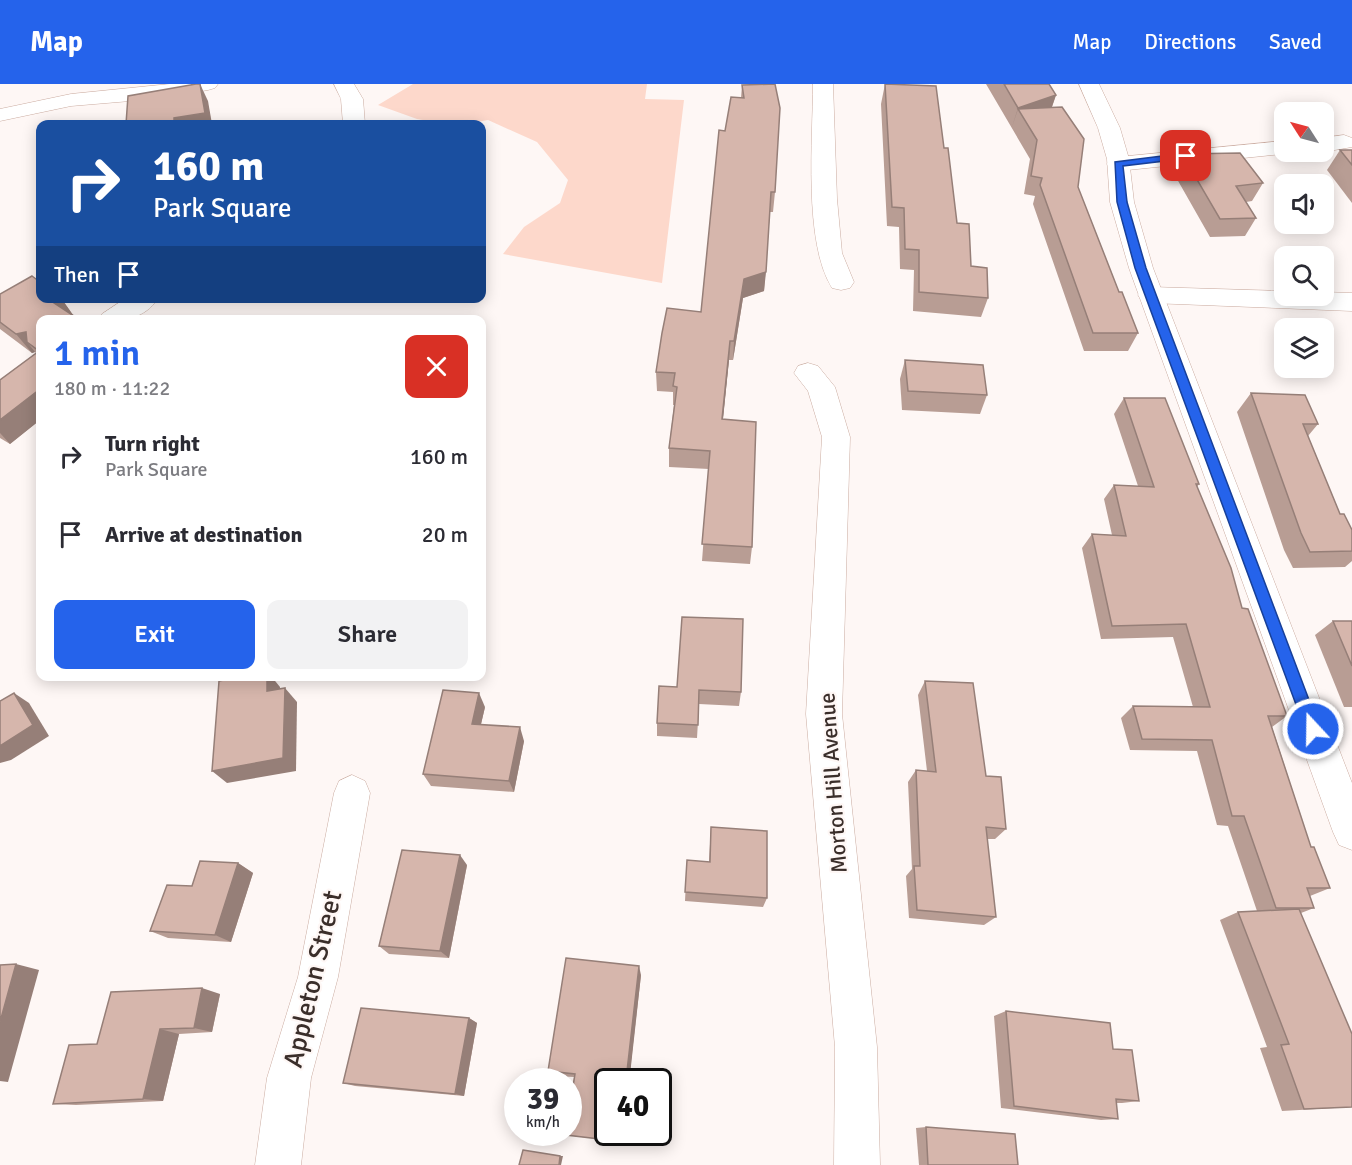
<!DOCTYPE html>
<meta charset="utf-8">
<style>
:root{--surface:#fff;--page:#f2f2f3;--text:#2b2b33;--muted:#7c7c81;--accent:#2563eb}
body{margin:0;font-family:Signika,sans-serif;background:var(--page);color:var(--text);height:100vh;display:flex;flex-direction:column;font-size:22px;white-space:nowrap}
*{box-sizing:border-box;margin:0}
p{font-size:20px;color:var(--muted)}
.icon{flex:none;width:33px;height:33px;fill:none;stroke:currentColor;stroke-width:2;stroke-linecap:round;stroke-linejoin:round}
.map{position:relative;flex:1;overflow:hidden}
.sheet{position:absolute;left:36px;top:231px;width:450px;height:366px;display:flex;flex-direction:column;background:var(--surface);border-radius:12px;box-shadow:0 3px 15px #0003}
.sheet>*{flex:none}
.banner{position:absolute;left:36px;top:36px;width:450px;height:183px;border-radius:12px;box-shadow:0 3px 15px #0003;background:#1a4fa0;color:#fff;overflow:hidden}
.needle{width:39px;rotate:306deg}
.fabs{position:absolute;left:1274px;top:18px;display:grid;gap:12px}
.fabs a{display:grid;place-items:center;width:60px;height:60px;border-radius:12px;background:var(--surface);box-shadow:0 3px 15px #0003;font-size:30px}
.speed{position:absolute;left:504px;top:984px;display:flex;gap:12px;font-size:30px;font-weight:700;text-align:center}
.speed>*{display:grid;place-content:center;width:78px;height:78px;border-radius:50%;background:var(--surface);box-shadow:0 3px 15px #0003;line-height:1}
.speed small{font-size:15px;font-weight:400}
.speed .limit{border:3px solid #111;border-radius:9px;background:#fff;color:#111}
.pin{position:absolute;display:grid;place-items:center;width:51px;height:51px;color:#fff;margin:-26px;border-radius:12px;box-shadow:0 3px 9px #0006}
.me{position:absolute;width:66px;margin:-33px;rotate:339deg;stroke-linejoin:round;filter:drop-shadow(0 0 4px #0008)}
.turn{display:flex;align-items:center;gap:21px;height:126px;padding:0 18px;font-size:27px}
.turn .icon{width:78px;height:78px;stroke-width:2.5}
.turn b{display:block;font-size:42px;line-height:51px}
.then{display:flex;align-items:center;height:57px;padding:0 18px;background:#0003;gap:12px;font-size:22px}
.round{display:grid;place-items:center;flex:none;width:63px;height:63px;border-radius:12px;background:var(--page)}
.head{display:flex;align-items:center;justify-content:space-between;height:102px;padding:0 18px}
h1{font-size:36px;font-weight:600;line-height:45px;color:var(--accent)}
.action{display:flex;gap:12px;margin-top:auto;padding:12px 18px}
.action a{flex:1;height:69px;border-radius:12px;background:var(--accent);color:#fff;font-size:24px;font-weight:600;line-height:69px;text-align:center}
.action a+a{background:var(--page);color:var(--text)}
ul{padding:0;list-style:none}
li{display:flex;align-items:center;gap:18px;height:78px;padding:0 18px}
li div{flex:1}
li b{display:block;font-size:22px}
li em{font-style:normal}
header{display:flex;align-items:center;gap:36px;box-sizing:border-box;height:84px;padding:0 30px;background:var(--accent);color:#fff}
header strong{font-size:28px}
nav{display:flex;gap:33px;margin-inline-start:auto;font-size:21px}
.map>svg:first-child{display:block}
.green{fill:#fdd8cb}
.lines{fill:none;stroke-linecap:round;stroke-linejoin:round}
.street-casing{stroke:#cbaca1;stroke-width:1}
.secondary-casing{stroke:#cbaca1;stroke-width:1}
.street{fill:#fff;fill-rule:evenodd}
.secondary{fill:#fff;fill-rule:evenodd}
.wall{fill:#b89d94}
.shaded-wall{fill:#967f78}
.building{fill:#d6b6ac;stroke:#967f78;stroke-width:1.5}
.route{fill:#2563eb;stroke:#184099;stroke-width:1.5}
.labels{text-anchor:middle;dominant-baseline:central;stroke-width:4.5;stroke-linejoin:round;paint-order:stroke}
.street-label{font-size:22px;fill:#3a2e2a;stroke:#fef7f5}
.near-street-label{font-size:27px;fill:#3a2e2a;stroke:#fef7f5}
</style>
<header>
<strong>Map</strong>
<nav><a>Map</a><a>Directions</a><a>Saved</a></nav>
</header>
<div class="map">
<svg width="1352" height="1081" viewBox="0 0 1352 1081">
<rect width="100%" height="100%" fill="#fef7f5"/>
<!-- green -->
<polygon class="green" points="413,0 647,0 645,15 684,16 662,199 503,170 524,143 560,119 568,96 537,58 488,36 465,40 446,40 417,35 378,21"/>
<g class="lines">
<defs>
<g id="street">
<polygon points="170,0 218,0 215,4 208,6 154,15 71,22 0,37 0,25 71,10"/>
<polygon points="334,0 354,0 363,15 365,40 343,40 341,15"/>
<path d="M813,0h20l4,115 5,54 12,29 -4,6 -9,2 -9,-2c-29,-46 -19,-150 -19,-204z"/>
<polygon points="1344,51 1352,54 1352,63 1323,68 1322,68 1323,54"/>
<polygon points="1284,57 1284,68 1292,69 1118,87 1110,85 1107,80 1110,75 1118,73"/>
<polygon points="1151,203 1284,207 1284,212 1323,212 1323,208 1352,209 1352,227 1151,219 1142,217 1138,211 1142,205"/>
<path d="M126,214h32c-14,23 -37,22 -60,22l4,-6z"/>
<polygon points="808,279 818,282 835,303 850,353 842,630 877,963 880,1081 834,1081 835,963 806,630 822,353 808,307 794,289 798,282"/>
<polygon points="352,691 365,697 370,709 338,893 311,994 301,1081 255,1081 267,994 298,893 334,709 339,697"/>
</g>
<polygon id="secondary" points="1079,0 1099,0 1120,44 1129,75 1134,118 1153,184 1352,699 1352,766 1339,761 1333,748 1129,184 1110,118 1107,75 1098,44"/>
</defs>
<!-- street casing -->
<use href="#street" class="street-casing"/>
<!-- secondary casing -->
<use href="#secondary" class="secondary-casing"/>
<!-- street -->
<use href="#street" class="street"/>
<!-- secondary -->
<use href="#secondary" class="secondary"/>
</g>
<!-- wall -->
<g class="wall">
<polygon points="885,0 944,64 957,139 971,182 988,214 981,233 913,227 914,186 900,185 899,143 887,142 881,20"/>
<polygon points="986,0 1049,0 1056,11 1052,23 1078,103 1119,208 1138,249 1128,267 1084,267 1033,120 1035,112 1024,110 1030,75"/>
<polygon points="742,1 775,108 773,128 770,128 764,207 743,214 733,276 729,276 723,335 752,463 750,480 702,477 709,385 669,383 669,364 674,321 673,321 673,308 657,307 656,288 701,228 725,47 741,14"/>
<polygon points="1340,66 1352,66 1352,119 1327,86"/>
<polygon points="1182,70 1263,99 1252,117 1246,118 1256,134 1245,152 1210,153 1173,88"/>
<polygon points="0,210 61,214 73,231 40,336 10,360 0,354 0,296 36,269 35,268 32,269 0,245"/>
<polygon points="905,276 987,311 980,330 902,326 900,295"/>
<polygon points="1251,309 1318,340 1308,352 1340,430 1352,446 1352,477 1345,483 1293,484 1284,466 1237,328"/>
<polygon points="1124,314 1199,400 1197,403 1242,524 1287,632 1272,643 1311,763 1330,804 1310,812 1314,824 1301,829 1352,1023 1282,1027 1260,964 1267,963 1220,836 1238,828 1257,827 1228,742 1217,741 1197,667 1130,666 1121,634 1133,622 1193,623 1173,553 1101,555 1082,464 1092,450 1112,451 1104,415 1114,401 1138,402 1114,330"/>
<polygon points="1333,537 1352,537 1352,623 1344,623 1315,551"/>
<polygon points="925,597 986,692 1006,745 995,755 987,755 996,833 984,841 909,834 906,792 912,785 908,698 916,686 927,687 918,611"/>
<polygon points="659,602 741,608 739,622 699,620 697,654 657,652 657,639"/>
<polygon points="485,623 481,640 524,657 514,708 431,702 423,690"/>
<polygon points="711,743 767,814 763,823 685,817 687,776 709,778"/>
<polygon points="238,779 253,789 231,858 168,854 150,847 192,802"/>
<polygon points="467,781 449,874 389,870 379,862"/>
<polygon points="641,891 630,987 648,989 650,993 608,1048 645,1048 643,1061 566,1051 574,993 555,992 548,987"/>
<polygon points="220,910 212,948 179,950 163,1017 76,1021 53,1020 97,960"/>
<polygon points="1006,927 1113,965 1139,1017 1122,1019 1116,1019 1118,1035 1101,1036 1001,1024 994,932"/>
<polygon points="469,934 477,939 464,1012 355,1002 343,999"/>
<polygon points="926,1043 1018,1081 919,1081 916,1044"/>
</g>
<!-- shaded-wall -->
<g class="shaded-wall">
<polygon points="200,0 208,17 212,40 174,40 174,34"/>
<polygon points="1056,11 1049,31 1018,25 1012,43 1018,24"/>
<polygon points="766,188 764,207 743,214 733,276 734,257 744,195"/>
<polygon points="55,214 61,214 73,231 51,217"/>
<polygon points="26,248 27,258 35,268 32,269 16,250"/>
<polygon points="730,257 729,276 721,354 722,335"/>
<polygon points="40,305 40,336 10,360 0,349 0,336"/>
<polygon points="267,592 271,592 280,603 279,621 267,607"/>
<polygon points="285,604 297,618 296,687 227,699 212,687"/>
<polygon points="14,609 29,619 49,652 11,676 0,679 0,662"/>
<polygon points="479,609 485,623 478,653 472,640"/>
<polygon points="520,643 524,657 514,708 509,697"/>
<polygon points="460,771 467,781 449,874 440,867"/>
<polygon points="238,779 253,789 231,858 215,851"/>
<polygon points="16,880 39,886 8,998 0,997 0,938"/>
<polygon points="639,882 641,891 630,991 627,987"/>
<polygon points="202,904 220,910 212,948 194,944"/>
<polygon points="469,934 477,939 464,1012 455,1010"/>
<polygon points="160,945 179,950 163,1017 143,1015"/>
<polygon points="643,1048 645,1048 643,1061 642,1060"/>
<polygon points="560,1072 563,1072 561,1081 559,1081"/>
</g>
<!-- building -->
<g class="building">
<polygon points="196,0 200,0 205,29 174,34 174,40 126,40 128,12"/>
<polygon points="775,0 780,24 775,108 771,108 766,188 744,195 734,257 730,257 722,335 756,338 752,463 702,460 710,367 669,364 677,303 673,302 675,289 656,288 662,249 667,224 701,228 719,46 725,47 731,13 744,14 742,1"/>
<polygon points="885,0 936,2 944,64 948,64 957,139 969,140 971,182 987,184 988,214 919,208 919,166 905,165 904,124 892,123"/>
<polygon points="1004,0 1049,0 1056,11 1018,24"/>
<polygon points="1062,23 1084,55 1078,103 1119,208 1122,208 1138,249 1093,249 1040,101 1042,94 1031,92 1037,56 1018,25"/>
<polygon points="1340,66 1352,66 1352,81"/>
<polygon points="1240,69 1263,99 1236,102 1256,134 1220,135 1182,70"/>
<polygon points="32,192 40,198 40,214 55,214 51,217 80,236 40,236 40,305 0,336 0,296 39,267 27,258 26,248 16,250 0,238 0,210"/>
<polygon points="905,276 983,281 987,311 908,307"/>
<polygon points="1251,309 1305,311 1318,340 1303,340 1340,430 1344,430 1352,446 1352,467 1310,468 1301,449"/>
<polygon points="1124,314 1165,314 1199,400 1196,400 1231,484 1242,524 1248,525 1287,632 1268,632 1311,763 1314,763 1330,804 1307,804 1314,824 1276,824 1244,732 1232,732 1212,656 1142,655 1133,622 1210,623 1186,540 1112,542 1092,450 1126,452 1114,401 1154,403"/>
<polygon points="682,533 743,535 741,608 699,606 698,641 657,639 659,602 677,603"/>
<polygon points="1333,537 1352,537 1352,582"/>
<polygon points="243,592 267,592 267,607 285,604 283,674 212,687 219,597"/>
<polygon points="925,597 973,599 986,692 1001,693 1006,745 986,743 996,833 917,826 914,782 920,782 916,686 936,688"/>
<polygon points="443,606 479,609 472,640 520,643 509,697 423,690"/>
<polygon points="14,609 33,641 0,662 0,617"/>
<polygon points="711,743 767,747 767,814 685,808 687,776 710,778"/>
<polygon points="402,766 460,771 440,867 379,862"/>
<polygon points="200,777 238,779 215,851 150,847 167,801 192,802"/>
<polygon points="1299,825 1352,950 1352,1023 1304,1025 1281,961 1289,960 1238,828"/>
<polygon points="566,874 639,882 627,987 648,989 648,998 608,998 608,1048 643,1048 642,1060 566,1051 566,1048 568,1048 568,1034 575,990 548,987"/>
<polygon points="16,880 0,938 0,881"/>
<polygon points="202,904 194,944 160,945 143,1015 53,1020 69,961 97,960 111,908"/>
<polygon points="361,924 469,934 455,1010 343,999"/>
<polygon points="1006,927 1110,939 1113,965 1132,966 1139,1017 1116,1015 1118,1035 1014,1022"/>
<polygon points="926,1043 1015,1050 1018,1081 928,1081"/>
<polygon points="523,1066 560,1072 559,1081 519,1081"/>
</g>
<!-- route -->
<polygon class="route" points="1186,69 1190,70 1190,74 1123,82 1127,118 1146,184 1320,645 1318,650 1313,652 1308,650 1305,645 1135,184 1117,118 1115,78"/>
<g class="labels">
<!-- street labels -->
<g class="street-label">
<text transform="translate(833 699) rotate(-94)">Morton Hill Avenue</text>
</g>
<!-- near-street labels -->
<g class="near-street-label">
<text transform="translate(313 895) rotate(-77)">Appleton Street</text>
</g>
</g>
</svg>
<div class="fabs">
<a><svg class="needle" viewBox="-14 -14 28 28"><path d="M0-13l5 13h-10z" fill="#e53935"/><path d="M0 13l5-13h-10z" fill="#7c7c81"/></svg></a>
<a><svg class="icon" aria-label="sound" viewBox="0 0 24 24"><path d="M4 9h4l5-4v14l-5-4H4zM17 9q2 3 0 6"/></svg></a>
<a><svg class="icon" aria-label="search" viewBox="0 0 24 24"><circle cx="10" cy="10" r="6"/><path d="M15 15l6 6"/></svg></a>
<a><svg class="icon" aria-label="layers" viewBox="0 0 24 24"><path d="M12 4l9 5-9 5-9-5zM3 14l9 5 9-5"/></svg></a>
</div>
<div class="speed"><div>39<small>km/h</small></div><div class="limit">40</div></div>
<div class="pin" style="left:1186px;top:72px;background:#d93025"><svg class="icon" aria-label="arrive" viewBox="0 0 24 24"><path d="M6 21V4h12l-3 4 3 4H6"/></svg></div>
<svg class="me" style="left:1313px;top:645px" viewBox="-20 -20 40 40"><circle r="17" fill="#2563eb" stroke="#fff" stroke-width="3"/><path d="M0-11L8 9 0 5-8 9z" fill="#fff"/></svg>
<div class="banner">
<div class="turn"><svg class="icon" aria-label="right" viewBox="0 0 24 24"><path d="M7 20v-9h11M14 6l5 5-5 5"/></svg><div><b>160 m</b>Park Square</div></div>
<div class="then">Then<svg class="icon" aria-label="arrive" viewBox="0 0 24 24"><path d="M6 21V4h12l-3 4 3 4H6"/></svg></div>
</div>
<section class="sheet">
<div class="head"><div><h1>1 min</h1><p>180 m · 11:22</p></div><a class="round" style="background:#d93025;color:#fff"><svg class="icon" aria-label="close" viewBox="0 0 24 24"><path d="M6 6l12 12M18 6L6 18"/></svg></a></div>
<ul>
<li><svg class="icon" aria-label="right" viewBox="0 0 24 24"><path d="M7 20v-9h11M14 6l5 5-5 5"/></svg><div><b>Turn right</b><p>Park Square</p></div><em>160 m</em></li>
<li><svg class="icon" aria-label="arrive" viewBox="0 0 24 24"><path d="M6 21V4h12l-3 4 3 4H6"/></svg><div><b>Arrive at destination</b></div><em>20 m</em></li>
</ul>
<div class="action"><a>Exit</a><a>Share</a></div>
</section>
</div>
